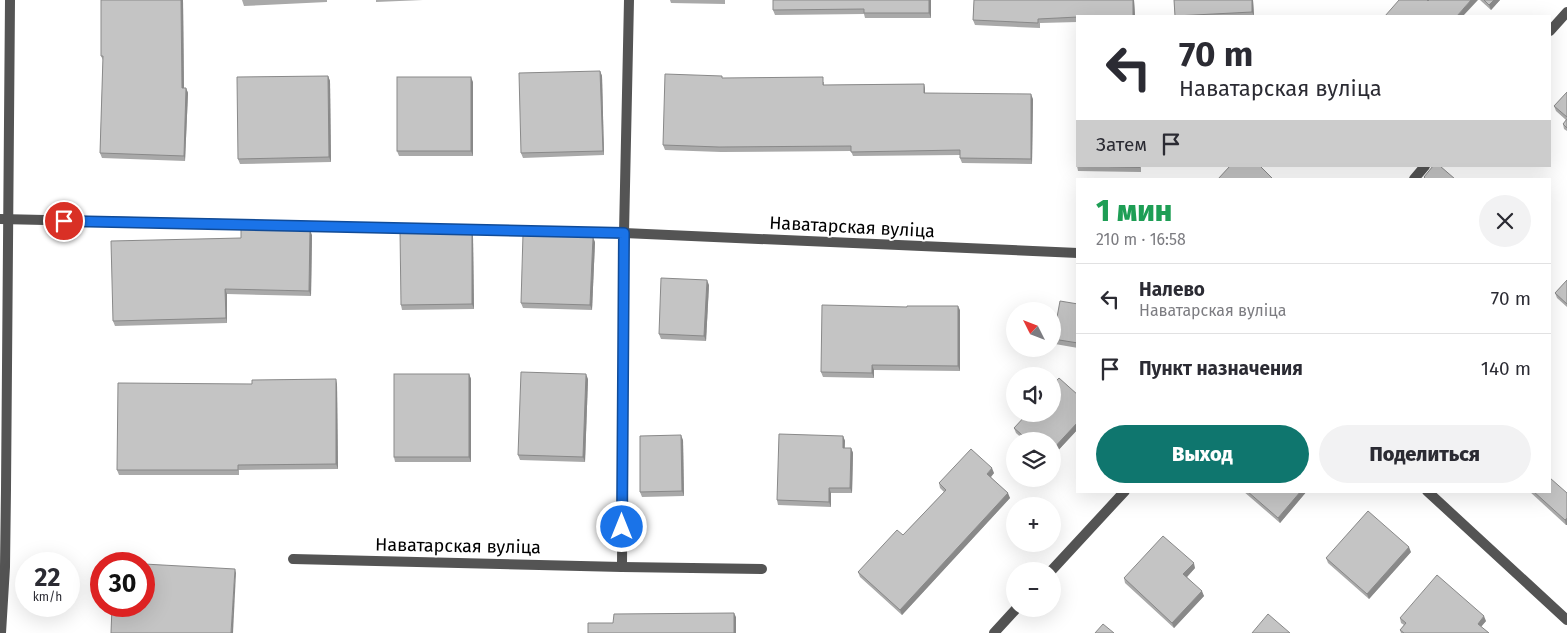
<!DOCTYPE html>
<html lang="ru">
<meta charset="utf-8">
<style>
:root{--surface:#fff;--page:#f2f2f3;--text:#2b2b33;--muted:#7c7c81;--line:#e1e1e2;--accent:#0f766e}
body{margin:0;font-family:"Fira Sans",sans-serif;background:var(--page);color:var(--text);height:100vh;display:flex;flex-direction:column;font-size:19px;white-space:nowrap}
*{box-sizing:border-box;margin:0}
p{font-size:16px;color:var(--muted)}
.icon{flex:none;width:28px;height:28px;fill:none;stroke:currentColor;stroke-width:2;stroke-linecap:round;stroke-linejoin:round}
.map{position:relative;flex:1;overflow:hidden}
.details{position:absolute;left:1076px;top:178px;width:475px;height:315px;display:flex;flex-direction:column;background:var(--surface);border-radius:0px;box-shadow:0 5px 20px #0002}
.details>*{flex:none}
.hud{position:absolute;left:1076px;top:15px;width:475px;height:152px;border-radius:0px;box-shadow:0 5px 20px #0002;background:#fff;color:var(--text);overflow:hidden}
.needle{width:32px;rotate:312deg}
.fabs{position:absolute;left:1006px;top:302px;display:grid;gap:10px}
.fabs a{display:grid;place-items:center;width:55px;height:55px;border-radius:50%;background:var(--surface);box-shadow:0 5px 20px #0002;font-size:25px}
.speed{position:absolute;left:15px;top:552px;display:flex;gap:10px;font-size:25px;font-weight:700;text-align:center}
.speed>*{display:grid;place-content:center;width:65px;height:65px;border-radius:50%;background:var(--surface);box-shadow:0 5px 20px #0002;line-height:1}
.speed small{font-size:12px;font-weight:400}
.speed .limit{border:8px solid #d22;background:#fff;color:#111}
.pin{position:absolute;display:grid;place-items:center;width:42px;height:42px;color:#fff;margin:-21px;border:2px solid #fff;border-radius:50%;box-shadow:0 1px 5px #0007}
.me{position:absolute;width:55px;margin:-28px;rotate:0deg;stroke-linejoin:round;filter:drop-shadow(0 0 4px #0008)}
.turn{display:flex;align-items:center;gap:18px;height:105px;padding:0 20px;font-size:22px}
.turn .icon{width:65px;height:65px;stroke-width:2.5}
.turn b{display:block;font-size:35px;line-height:42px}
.then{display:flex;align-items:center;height:48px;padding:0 20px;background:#0003;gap:10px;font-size:19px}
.round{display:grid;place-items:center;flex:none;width:52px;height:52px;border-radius:26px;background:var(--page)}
.overview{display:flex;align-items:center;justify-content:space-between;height:85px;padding:0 20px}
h1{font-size:30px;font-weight:800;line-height:38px;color:#1e9e55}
.cta{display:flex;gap:10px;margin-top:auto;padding:10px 20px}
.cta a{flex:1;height:58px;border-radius:30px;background:var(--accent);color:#fff;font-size:20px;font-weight:800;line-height:58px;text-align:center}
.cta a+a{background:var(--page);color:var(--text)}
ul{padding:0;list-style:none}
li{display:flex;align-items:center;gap:15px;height:70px;padding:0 20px;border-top:1px solid var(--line)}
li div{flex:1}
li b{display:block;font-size:19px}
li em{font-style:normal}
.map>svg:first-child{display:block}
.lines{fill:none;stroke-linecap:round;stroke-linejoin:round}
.minor{stroke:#545454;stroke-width:10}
.tertiary{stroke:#545454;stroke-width:10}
.wall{fill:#a9a9a9}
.shaded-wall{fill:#898989}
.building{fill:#c4c4c4;stroke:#898989}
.route-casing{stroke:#114b97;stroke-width:12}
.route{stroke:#1a73e8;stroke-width:9}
.labels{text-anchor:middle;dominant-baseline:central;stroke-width:4;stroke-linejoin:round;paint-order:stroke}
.street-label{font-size:18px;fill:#000;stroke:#fff}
</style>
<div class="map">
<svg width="1567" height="633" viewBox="0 0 1567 633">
<rect width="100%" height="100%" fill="#fff"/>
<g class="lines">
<!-- minor -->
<g class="minor">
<polyline points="1550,31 1567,12"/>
<polyline points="1414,179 1425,166"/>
<polyline points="0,219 624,233 1078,253"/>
<polyline points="1427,491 1567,620"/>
<polyline points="293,559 622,567 624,233 629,0"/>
<polyline points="622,567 762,569"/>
<polyline points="1051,571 1125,491"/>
<polyline points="994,633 1016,609"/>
</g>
<!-- tertiary -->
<polyline class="tertiary" points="1,633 5,567 6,489 10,0"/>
</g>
<!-- wall -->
<g class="wall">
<polygon points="101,0 183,0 184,88 186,88 188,93 185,161 102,158 100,153 103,60 101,56"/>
<polygon points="242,0 327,0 327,2 244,6"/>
<polygon points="376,0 423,0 376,2"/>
<polygon points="670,0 725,0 725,4 671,3"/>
<polygon points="773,0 931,0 931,18 865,18 864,14 775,15 773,10"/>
<polygon points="974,0 1134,0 1135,16 1078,16 1078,22 1040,23 1040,28 975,25 973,20"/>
<polygon points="1174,0 1253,0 1254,16 1175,16"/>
<polygon points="1480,0 1500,0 1491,10"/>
<polygon points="600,71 602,76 604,155 523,158 521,153"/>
<polygon points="328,76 330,81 331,162 240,164 238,159"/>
<polygon points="723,78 824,82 824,85 924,84 925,89 925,93 1033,99 1032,164 962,163 960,158 960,155 853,156 851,151 721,152 665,150 663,145"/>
<polygon points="473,82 473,156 399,156 397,151"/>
<polygon points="1567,92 1567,131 1564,129 1563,124 1566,120 1556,111 1554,106"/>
<polygon points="1077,166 1141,166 1141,172 1078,171"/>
<polygon points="472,232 473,236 474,309 402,310 401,305"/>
<polygon points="312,235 311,296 227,294 227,323 115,326 113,321 241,238"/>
<polygon points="595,242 592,310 523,308 521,303"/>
<polygon points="1567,280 1567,307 1557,298 1555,293"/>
<polygon points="709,285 706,341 661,339 659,334"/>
<polygon points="1078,304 1078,348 1055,344 1053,339"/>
<polygon points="960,310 960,371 874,370 874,378 823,377 821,372"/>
<polygon points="469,374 471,379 471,462 395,462 394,457"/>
<polygon points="588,379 585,462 520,460 518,455"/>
<polygon points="337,384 338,469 239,470 239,475 119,475 117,470"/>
<polygon points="1078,395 1078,429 1052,457 1052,441 1025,441 1016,433 1014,428"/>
<polygon points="843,436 845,441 845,448 851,448 853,453 852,493 831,493 831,507 778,505 777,500"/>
<polygon points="683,440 684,496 642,497 640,492"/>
<polygon points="994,473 991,477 1010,498 902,615 860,577 858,572 903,535 944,492 940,488 939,483"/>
<polygon points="1243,491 1307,491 1280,523"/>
<polygon points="1529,491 1550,491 1567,493 1566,525"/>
<polygon points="1411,552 1369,599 1328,563 1326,558"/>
<polygon points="1195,568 1187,577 1204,596 1174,628 1125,583 1124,578"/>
<polygon points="1400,618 1486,621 1481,627 1489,633 1401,633 1400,630 1404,625 1401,623"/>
</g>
<!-- shaded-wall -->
<g class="shaded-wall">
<polygon points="181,0 183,0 184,92 182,88"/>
<polygon points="929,0 931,0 931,18 929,13"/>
<polygon points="1133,0 1134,0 1135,16 1133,16"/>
<polygon points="1252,0 1253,0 1254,16 1252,12"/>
<polygon points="1471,0 1478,0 1463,16 1457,16"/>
<polygon points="1494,0 1500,0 1491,10 1489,5"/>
<polygon points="600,71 602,76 604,155 603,151"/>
<polygon points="328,76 330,81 331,162 329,157"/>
<polygon points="471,77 473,82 473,156 471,151"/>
<polygon points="924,84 925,89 925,98 924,93"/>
<polygon points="186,88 188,93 185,161 184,156"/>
<polygon points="1031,94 1033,99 1032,164 1031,159"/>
<polygon points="310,230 312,235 311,296 309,291"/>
<polygon points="472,232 473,236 474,309 472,304"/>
<polygon points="593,237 595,242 592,310 590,305"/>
<polygon points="707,280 709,285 706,341 704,336"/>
<polygon points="225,289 227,294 227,323 226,318"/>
<polygon points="958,306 960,310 960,371 958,366"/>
<polygon points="872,365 874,370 874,378 872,373"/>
<polygon points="469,374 471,379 471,462 469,457"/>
<polygon points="586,374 588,379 585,462 583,457"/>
<polygon points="336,379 337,384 338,469 336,464"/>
<polygon points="1078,422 1078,429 1052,457 1052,450"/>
<polygon points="681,435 683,440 684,496 682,491"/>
<polygon points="843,436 845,441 844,453 843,448"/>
<polygon points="851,448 853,453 852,493 850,488"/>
<polygon points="992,468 994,473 989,479 987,474"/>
<polygon points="829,488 831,493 831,507 829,502"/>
<polygon points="1301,491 1307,491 1280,523 1278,518"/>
<polygon points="1008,493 1010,498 902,615 900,610"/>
<polygon points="1567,518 1567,525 1566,525 1565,520"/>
<polygon points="1409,547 1411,552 1369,599 1367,594"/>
<polygon points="1194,563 1195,568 1185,579 1183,574"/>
<polygon points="235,569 236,573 233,633 231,633"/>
<polygon points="1202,591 1204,596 1174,628 1172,623"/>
<polygon points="734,613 736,617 736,633 734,633"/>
<polygon points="1484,616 1486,621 1479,629 1478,624"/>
</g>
<!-- building -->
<g class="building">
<polygon points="101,0 181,0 182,88 186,88 184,156 100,153 103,56 101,56"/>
<polygon points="773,0 929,0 929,13 864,13 864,9 773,10"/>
<polygon points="974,0 1133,0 1133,16 1078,16 1078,17 1038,19 1038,23 973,20"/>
<polygon points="1174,0 1252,0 1252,12 1175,16"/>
<polygon points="1399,0 1427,0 1428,1 1429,0 1471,0 1457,16 1385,16"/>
<polygon points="1484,0 1494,0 1489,5"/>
<polygon points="600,71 603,151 521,153 519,73"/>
<polygon points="665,74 722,76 722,78 823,77 823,85 924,84 924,93 1031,94 1031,159 960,158 960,150 851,152 851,146 719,147 663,145"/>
<polygon points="328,76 329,157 238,159 237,77"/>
<rect x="397" y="77" width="74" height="74"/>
<polygon points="1567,92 1567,117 1554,106"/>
<polygon points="1077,105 1078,166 1140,167 1077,166"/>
<polygon points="1567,119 1567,128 1563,124"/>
<polygon points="1230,166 1260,166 1273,179 1218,179"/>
<polygon points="1433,166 1440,166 1455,179 1426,179 1424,177"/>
<polygon points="241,229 310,230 309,291 225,289 226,318 113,321 111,241 241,238"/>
<polygon points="400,230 472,232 472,304 401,305"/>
<polygon points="523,234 593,237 590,305 521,303"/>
<polygon points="661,278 707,280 704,336 659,334"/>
<polygon points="1567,280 1567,304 1555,293"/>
<polygon points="1060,301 1078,304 1078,343 1053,339"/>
<polygon points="822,305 907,307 907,306 958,306 958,366 872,365 872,373 821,372"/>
<polygon points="521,372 586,374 583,457 518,455"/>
<rect x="394" y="374" width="75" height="83"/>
<polygon points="1059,378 1078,395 1078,422 1052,450 1052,441 1029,441 1014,428 1027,414 1052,414 1052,385"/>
<polygon points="336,379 336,464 238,465 238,470 117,470 118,383 252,384 252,380"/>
<polygon points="779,434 843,436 843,448 851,448 850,488 829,488 829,502 777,500"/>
<polygon points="681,435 682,491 640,492 640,436"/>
<polygon points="971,449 992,468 987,474 1008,493 900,610 858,572 897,530 903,535 946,490 939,483"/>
<polygon points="1550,478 1567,493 1567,518 1565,520 1533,491 1550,491"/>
<polygon points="1247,491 1301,491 1278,518"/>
<polygon points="1368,511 1409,547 1367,594 1326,558"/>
<polygon points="1163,536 1194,563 1183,574 1202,591 1172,623 1124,578"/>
<polygon points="115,562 141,564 115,564"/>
<polygon points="144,564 235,569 231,633 111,633 112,606 144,606"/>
<polygon points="1437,575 1484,616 1478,624 1489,633 1404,633 1400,630 1406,623 1400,618"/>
<polygon points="734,613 734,633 588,633 588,623 613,623 614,614"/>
<polygon points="1268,614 1290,633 1252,633"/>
<polygon points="1103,624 1114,633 1095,633"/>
</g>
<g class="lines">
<defs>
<polyline id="route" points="64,221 624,233 622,527"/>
</defs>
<!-- route casing -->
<use href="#route" class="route-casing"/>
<!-- route -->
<use href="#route" class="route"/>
</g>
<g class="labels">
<!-- street labels -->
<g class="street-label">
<text transform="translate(852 227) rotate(3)">Наватарская вуліца</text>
<text transform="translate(458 546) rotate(1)">Наватарская вуліца</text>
</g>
</g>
</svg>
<div class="fabs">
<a><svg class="needle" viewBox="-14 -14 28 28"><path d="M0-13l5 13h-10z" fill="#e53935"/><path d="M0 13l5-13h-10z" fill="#7c7c81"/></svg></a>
<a><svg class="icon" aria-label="sound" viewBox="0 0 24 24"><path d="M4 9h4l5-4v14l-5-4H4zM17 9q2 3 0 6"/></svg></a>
<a><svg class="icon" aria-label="layers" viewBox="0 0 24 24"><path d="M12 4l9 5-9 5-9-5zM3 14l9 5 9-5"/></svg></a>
<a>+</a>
<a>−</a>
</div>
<div class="speed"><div>22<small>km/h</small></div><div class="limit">30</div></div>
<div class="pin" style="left:64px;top:221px;background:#d93025"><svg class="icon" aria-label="arrive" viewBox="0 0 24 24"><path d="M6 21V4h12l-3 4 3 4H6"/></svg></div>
<svg class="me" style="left:622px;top:527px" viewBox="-20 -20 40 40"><circle r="17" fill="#1a73e8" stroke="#fff" stroke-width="3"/><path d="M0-11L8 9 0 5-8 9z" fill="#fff"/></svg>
<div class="hud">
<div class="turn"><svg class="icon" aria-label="left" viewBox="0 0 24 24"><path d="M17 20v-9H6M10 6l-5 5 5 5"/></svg><div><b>70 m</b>Наватарская вуліца</div></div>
<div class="then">Затем<svg class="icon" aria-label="arrive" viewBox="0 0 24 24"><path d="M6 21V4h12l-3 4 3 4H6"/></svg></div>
</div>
<section class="details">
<div class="overview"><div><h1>1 мин</h1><p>210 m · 16:58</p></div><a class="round"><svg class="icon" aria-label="close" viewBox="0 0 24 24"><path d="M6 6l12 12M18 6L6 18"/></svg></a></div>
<ul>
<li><svg class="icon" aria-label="left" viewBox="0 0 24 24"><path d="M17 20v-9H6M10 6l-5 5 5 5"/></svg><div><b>Налево</b><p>Наватарская вуліца</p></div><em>70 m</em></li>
<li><svg class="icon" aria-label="arrive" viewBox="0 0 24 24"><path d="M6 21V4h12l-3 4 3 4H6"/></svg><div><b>Пункт назначения</b></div><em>140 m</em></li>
</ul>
<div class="cta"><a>Выход</a><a>Поделиться</a></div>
</section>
</div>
